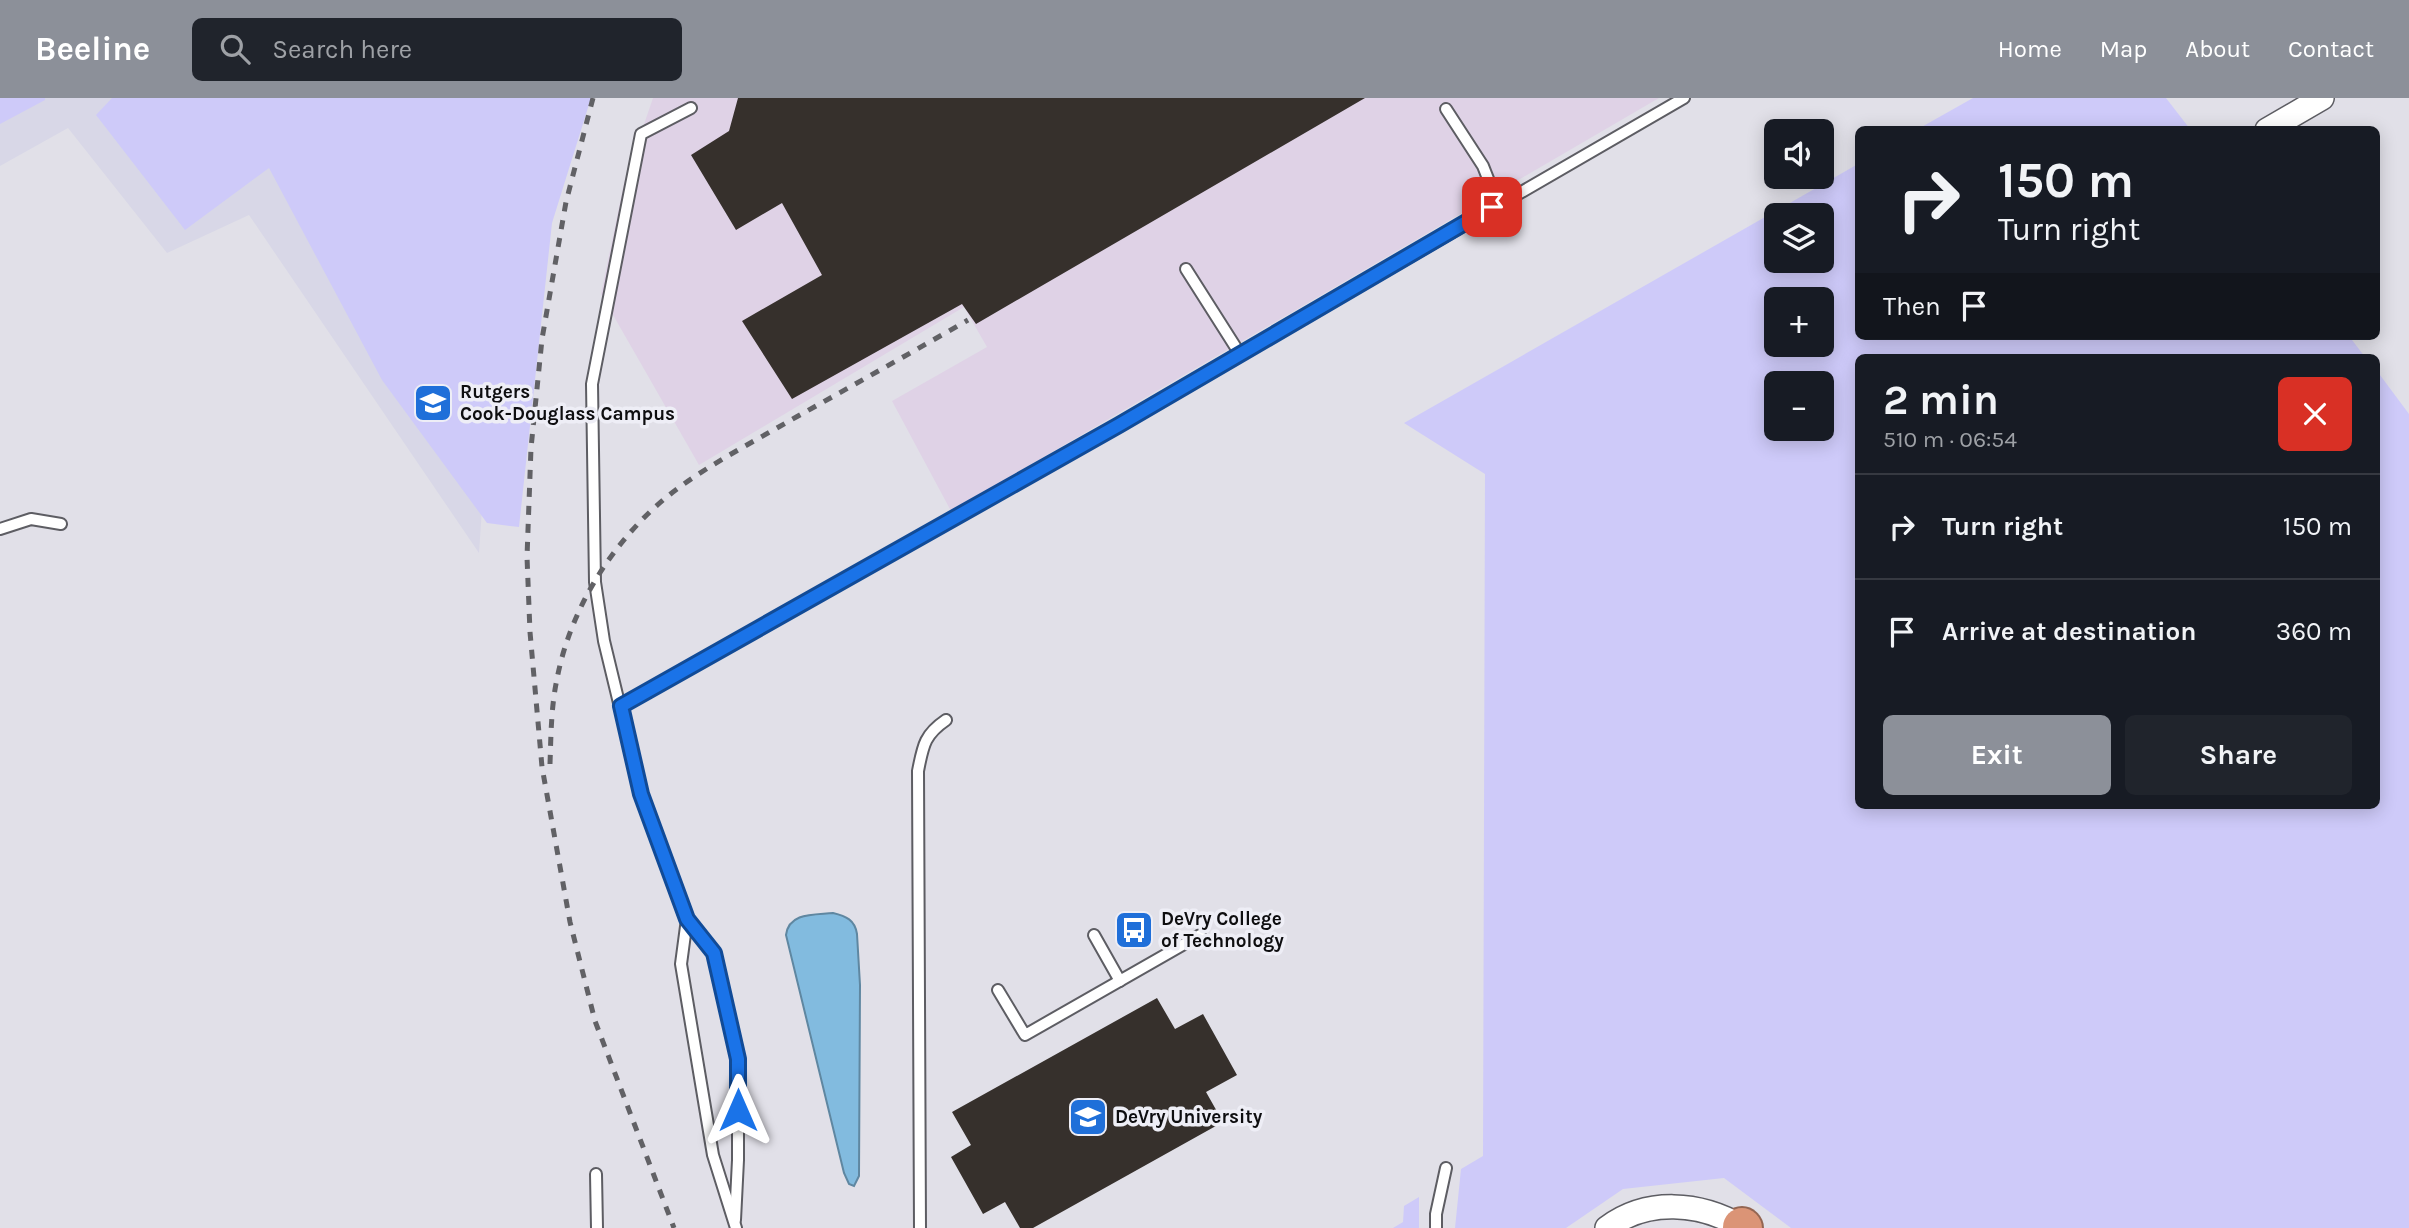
<!DOCTYPE html>
<meta charset="utf-8">
<style>
:root{--surface:#171b24;--page:#20242c;--text:#f1f3f6;--muted:#9ea1a6;--line:#363941;--accent:#8c9099}
body{margin:0;font-family:Karla,sans-serif;background:var(--page);color:var(--text);height:100vh;display:flex;flex-direction:column;font-size:26px;white-space:nowrap}
*{box-sizing:border-box;margin:0}
p{font-size:23px;color:var(--muted)}
.icon{flex:none;width:38px;height:38px;fill:none;stroke:currentColor;stroke-width:2;stroke-linecap:round;stroke-linejoin:round}
.map{position:relative;flex:1;overflow:hidden}
.panel{position:absolute;left:1855px;top:256px;width:525px;height:455px;display:flex;flex-direction:column;background:var(--surface);border-radius:10px;box-shadow:0 4px 18px #0003}
.panel>*{flex:none}
.top-card{position:absolute;left:1855px;top:28px;width:525px;height:214px;border-radius:10px;box-shadow:0 4px 18px #0003;background:#171b24;color:var(--text);overflow:hidden}
.controls{position:absolute;left:1764px;top:21px;display:grid;gap:14px}
.controls a{display:grid;place-items:center;width:70px;height:70px;border-radius:10px;background:var(--surface);box-shadow:0 4px 18px #0003;font-size:35px}
.pin{position:absolute;display:grid;place-items:center;width:60px;height:60px;color:#fff;margin:-30px;border-radius:14px;box-shadow:0 4px 10px #0006}
.me{position:absolute;width:77px;margin:-38px;rotate:0deg;stroke-linejoin:round;filter:drop-shadow(0 0 5px #0008)}
.turn{display:flex;align-items:center;gap:24px;height:147px;padding:0 28px;font-size:32px}
.turn .icon{width:91px;height:91px;stroke-width:2.5}
.turn b{display:block;font-size:49px;line-height:60px}
.then{display:flex;align-items:center;height:66px;padding:0 28px;background:#0003;gap:14px;font-size:26px}
.round{display:grid;place-items:center;flex:none;width:74px;height:74px;border-radius:10px;background:var(--page)}
.headline{display:flex;align-items:center;justify-content:space-between;height:119px;padding:0 28px}
h1{font-size:42px;font-weight:700;line-height:52px}
.cta{display:flex;gap:14px;margin-top:auto;padding:14px 28px}
.cta a{flex:1;height:80px;border-radius:10px;background:var(--accent);color:#fff;font-size:28px;font-weight:700;line-height:80px;text-align:center}
.cta a+a{background:var(--page);color:var(--text)}
ul{padding:0;list-style:none}
li{display:flex;align-items:center;gap:21px;height:105px;padding:0 28px;border-top:2px solid var(--line)}
li div{flex:1}
li b{display:block;font-size:26px}
li em{font-style:normal}
header{display:flex;align-items:center;gap:42px;box-sizing:border-box;height:98px;padding:0 35px;background:var(--accent);color:#fff}
header strong{font-size:33px}
nav{display:flex;gap:38px;margin-inline-start:auto;font-size:24px}
.search{width:490px;height:63px;background:var(--page);display:flex;align-items:center;gap:18px;box-sizing:border-box;padding:0 24px;border-radius:10px;color:var(--muted);font-size:26px}
.map>svg:first-child{display:block}
.industrial{fill:#dfd2e6}
.built{fill:#d8d7e7}
.green{fill:#cecaf9;fill-rule:evenodd}
.water{fill:#82bbdf;stroke:#5f87a1;stroke-width:2}
.building{fill:#36302c}
.lines{fill:none;stroke-linecap:round;stroke-linejoin:round}
.lane-casing{stroke:#5d5d63;stroke-width:14}
.street-casing{stroke:#5d5d63;stroke-width:26}
.highway-casing{stroke:#936552;stroke-width:42}
.lane{stroke:#fff;stroke-width:10}
.street{stroke:#fff;stroke-width:23}
.highway{stroke:#db9476;stroke-width:38}
.rail{stroke:#616165;stroke-width:5;stroke-dasharray:9 9;stroke-linecap:butt}
.route-casing{stroke:#114b97;stroke-width:18}
.route{stroke:#1a73e8;stroke-width:12}
.labels{text-anchor:middle;dominant-baseline:central;stroke-width:7;stroke-linejoin:round;paint-order:stroke}
.poi-label{font-size:19px;font-weight:bold;fill:#0e0e10;stroke:#eeeef6;text-anchor:start}
</style>
<header>
<strong>Beeline</strong>
<div class="search"><svg class="icon" aria-label="search" viewBox="0 0 24 24"><circle cx="10" cy="10" r="6"/><path d="M15 15l6 6"/></svg>Search here</div>
<nav><a>Home</a><a>Map</a><a>About</a><a>Contact</a></nav>
</header>
<div class="map">
<svg width="2409" height="1130" viewBox="0 0 2409 1130">
<rect width="100%" height="100%" fill="#e1e0e8"/>
<!-- industrial -->
<polygon class="industrial" points="653,0 1659,0 951,413 892,303 987,249 964,209 699,367 601,196 624,85"/>
<!-- built -->
<polygon class="built" points="0,0 520,0 508,25 479,455 249,117 167,155 68,30 0,68"/>
<!-- green -->
<g class="green">
<polygon points="0,0 45,0 45,2 0,26"/>
<polygon points="112,0 591,0 552,125 519,429 487,425 382,282 269,70 185,132 96,17"/>
<polygon points="1973,0 2166,0 2190,31 1918,31"/>
<path d="M1858,66v172h491l16,21h-507v448h518l1,-434 32,43v814h-618l-67,-50 -101,11 -57,39h-111l6,-59 22,-13 2,-682 -81,-51zM1822,117v46h-46v-46zM1822,201v46h-46v-46zM1776,285h46v46h-46z"/>
<polygon points="1419,1099 1419,1130 1393,1130 1403,1124 1404,1108"/>
</g>
<!-- water -->
<path class="water" d="M833,815c13,3 22,7 24,21l3,51 -1,191 -5,10 -5,-2 -5,-11 -58,-238c3,-23 29,-20 47,-22z"/>
<!-- building -->
<g class="building">
<polygon points="738,0 1365,0 976,226 962,206 792,301 742,223 822,177 782,105 736,132 691,57 729,33"/>
<polygon points="1157,900 1175,931 1203,916 1237,977 1206,994 1223,1024 1033,1130 1020,1130 1005,1104 983,1116 951,1059 971,1047 952,1014"/>
</g>
<g class="lines">
<defs>
<g id="lane">
<polyline points="691,10 641,36 592,286 595,484 604,543 641,696 687,821 714,855 738,962 738,1062 735,1122"/>
<polyline points="1446,11 1483,68 1498,106"/>
<polyline points="1186,171 1240,256"/>
<polyline points="0,431 31,421 61,426"/>
<polyline points="621,608 1119,327 1684,0"/>
<polyline points="687,821 681,866 713,1057 736,1130"/>
<polyline points="1094,837 1120,883"/>
<polyline points="998,892 1025,937 1200,837"/>
<polyline points="596,1076 597,1130"/>
<path d="M920,1130l-2,-457c5,-25 6,-36 28,-51"/>
<polyline points="1436,1130 1436,1116 1446,1070"/>
</g>
<g id="street">
<polyline points="2267,32 2322,0"/>
<path d="M1607,1130c40,-30 93,-26 135,-1"/>
</g>
<polyline id="highway" points="1742,1129 1743,1130"/>
</defs>
<!-- lane casing -->
<use href="#lane" class="lane-casing"/>
<!-- street casing -->
<use href="#street" class="street-casing"/>
<!-- highway casing -->
<use href="#highway" class="highway-casing"/>
<!-- lane -->
<use href="#lane" class="lane"/>
<!-- street -->
<use href="#street" class="street"/>
<!-- highway -->
<use href="#highway" class="highway"/>
<!-- rail -->
<g class="rail">
<polyline points="593,0 566,104 542,241 531,350 527,459 530,534 542,669 570,824 595,923 674,1130"/>
<path d="M550,666c1,-29 1,-57 7,-85 14,-74 60,-145 120,-190 35,-26 76,-47 114,-69 59,-33 118,-66 177,-100"/>
</g>
</g>
<g class="lines">
<defs>
<polyline id="route" points="738,1012 738,961 714,855 687,821 641,696 621,608 1119,327 1492,109"/>
</defs>
<!-- route casing -->
<use href="#route" class="route-casing"/>
<!-- route -->
<use href="#route" class="route"/>
</g>
<!-- icons -->
<defs>
<symbol id="university-square" viewBox="-11 -11 22 22"><rect x="-9" y="-9" width="18" height="18" rx="4" fill="#1f6fd9" stroke="#eeeef6"/><path d="M0-5L7-2L0 1L-7-2ZM-4 1L0 2.5L4 1V4Q0 6-4 4Z" fill="#fff"/></symbol>
<symbol id="bus-square" viewBox="-11 -11 22 22"><rect x="-9" y="-9" width="18" height="18" rx="4" fill="#1f6fd9" stroke="#eeeef6"/><path d="M-5-6H5V4H4V6H2V4H-2V6H-4V4H-5ZM-3.5-4V0h7V-4ZM-3.5 1.2v1.5H-2V1.2ZM2 1.2v1.5H3.5V1.2Z" fill="#fff"/></symbol>
</defs>
<g fill-rule="evenodd">
<use href="#university-square" x="411" y="283" width="44" height="44"/>
<use href="#bus-square" x="1112" y="810" width="44" height="44"/>
<use href="#university-square" x="1066" y="997" width="44" height="44"/>
</g>
<g class="labels">
<!-- poi labels -->
<g class="poi-label">
<text x="460" y="294">Rutgers<tspan x="460" dy="22">Cook-Douglass Campus</tspan></text>
<text x="1161" y="821">DeVry College<tspan x="1161" dy="22">of Technology</tspan></text>
<text x="1115" y="1019">DeVry University</text>
</g>
</g>
</svg>
<div class="controls">
<a><svg class="icon" aria-label="sound" viewBox="0 0 24 24"><path d="M4 9h4l5-4v14l-5-4H4zM17 9q2 3 0 6"/></svg></a>
<a><svg class="icon" aria-label="layers" viewBox="0 0 24 24"><path d="M12 4l9 5-9 5-9-5zM3 14l9 5 9-5"/></svg></a>
<a>+</a>
<a>−</a>
</div>
<div class="pin" style="left:1492px;top:109px;background:#d93025"><svg class="icon" aria-label="arrive" viewBox="0 0 24 24"><path d="M6 21V4h12l-3 4 3 4H6"/></svg></div>
<svg class="me" style="left:738px;top:1012px" viewBox="-20 -20 40 40"><path d="M0-17L14 15 0 8-14 15z" fill="#1a73e8" stroke="#fff" stroke-width="4"/></svg>
<div class="top-card">
<div class="turn"><svg class="icon" aria-label="right" viewBox="0 0 24 24"><path d="M7 20v-9h11M14 6l5 5-5 5"/></svg><div><b>150 m</b>Turn right</div></div>
<div class="then">Then<svg class="icon" aria-label="arrive" viewBox="0 0 24 24"><path d="M6 21V4h12l-3 4 3 4H6"/></svg></div>
</div>
<section class="panel">
<div class="headline"><div><h1>2 min</h1><p>510 m · 06:54</p></div><a class="round" style="background:#d93025;color:#fff"><svg class="icon" aria-label="close" viewBox="0 0 24 24"><path d="M6 6l12 12M18 6L6 18"/></svg></a></div>
<ul>
<li><svg class="icon" aria-label="right" viewBox="0 0 24 24"><path d="M7 20v-9h11M14 6l5 5-5 5"/></svg><div><b>Turn right</b></div><em>150 m</em></li>
<li><svg class="icon" aria-label="arrive" viewBox="0 0 24 24"><path d="M6 21V4h12l-3 4 3 4H6"/></svg><div><b>Arrive at destination</b></div><em>360 m</em></li>
</ul>
<div class="cta"><a>Exit</a><a>Share</a></div>
</section>
</div>
